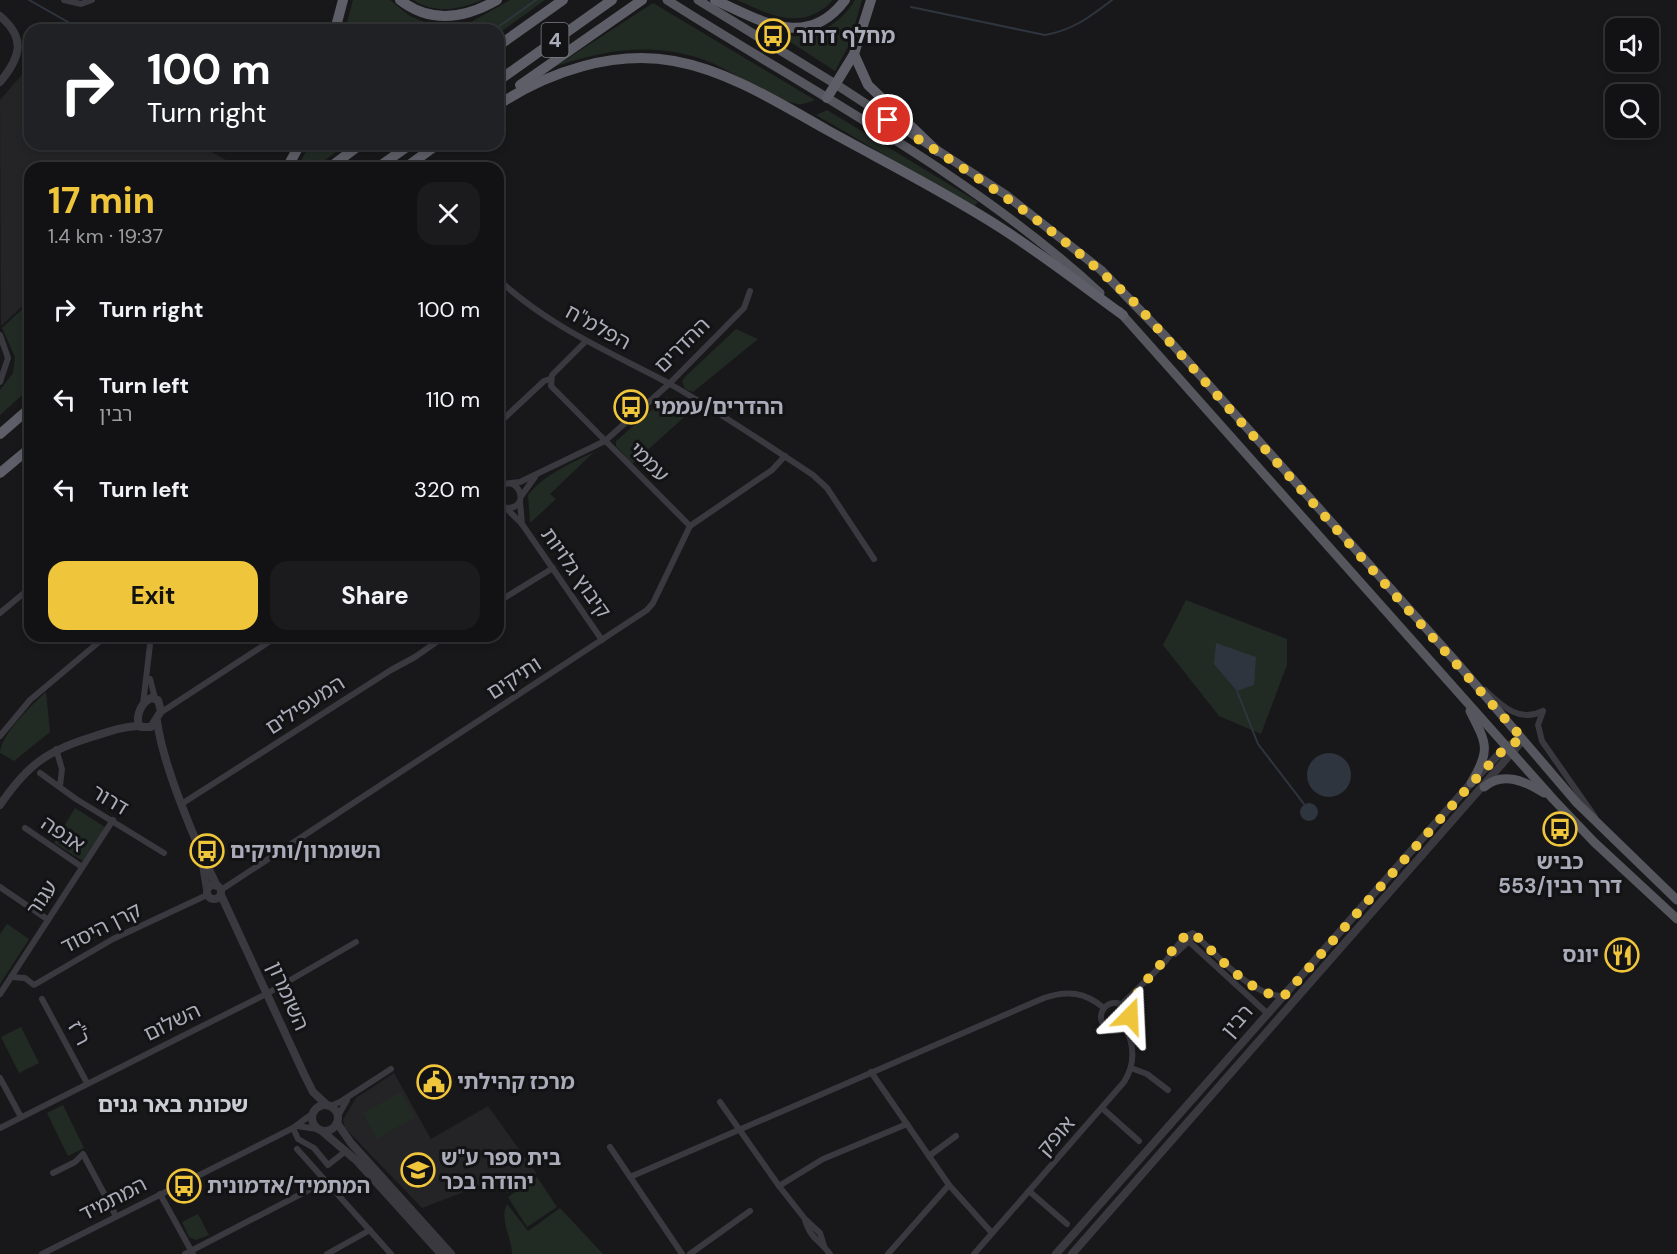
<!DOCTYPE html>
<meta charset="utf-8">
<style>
:root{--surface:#121214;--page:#1b1b1d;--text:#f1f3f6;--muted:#9c9ea0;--line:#313234;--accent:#efc53b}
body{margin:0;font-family:"DM Sans","Noto Sans Hebrew",sans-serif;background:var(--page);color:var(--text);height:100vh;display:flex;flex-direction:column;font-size:22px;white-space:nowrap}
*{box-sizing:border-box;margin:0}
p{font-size:20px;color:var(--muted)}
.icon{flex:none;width:33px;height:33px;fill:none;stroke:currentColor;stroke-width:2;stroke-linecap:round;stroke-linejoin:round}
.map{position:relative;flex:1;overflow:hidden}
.side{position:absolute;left:24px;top:162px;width:480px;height:480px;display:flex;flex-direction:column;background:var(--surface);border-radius:18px;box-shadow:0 3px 9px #0003,0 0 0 2px var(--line)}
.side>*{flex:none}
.banner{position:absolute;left:24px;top:24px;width:480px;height:126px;border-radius:18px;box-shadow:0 3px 9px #0003,0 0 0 2px var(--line);background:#202124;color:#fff;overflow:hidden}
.fabs{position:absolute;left:1605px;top:18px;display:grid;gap:12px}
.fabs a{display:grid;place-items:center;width:54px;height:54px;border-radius:12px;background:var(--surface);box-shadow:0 3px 9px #0003,0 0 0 2px var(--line);font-size:30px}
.pin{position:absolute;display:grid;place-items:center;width:51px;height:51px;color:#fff;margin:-26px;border:3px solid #fff;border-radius:50%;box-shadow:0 2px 6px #0007}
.me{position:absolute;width:66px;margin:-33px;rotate:21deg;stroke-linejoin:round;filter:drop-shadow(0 0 4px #0008)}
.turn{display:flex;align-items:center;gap:21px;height:126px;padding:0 24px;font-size:27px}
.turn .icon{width:78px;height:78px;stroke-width:2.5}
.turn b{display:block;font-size:42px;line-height:51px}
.round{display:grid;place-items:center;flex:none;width:63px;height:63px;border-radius:18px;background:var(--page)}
.overview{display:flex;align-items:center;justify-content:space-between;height:102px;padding:0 24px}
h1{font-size:36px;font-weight:700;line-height:45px;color:var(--accent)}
.button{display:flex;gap:12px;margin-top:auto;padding:12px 24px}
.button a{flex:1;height:69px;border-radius:18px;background:var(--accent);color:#111;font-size:24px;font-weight:700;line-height:69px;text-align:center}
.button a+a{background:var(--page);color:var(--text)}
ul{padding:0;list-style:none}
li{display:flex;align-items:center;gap:18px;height:90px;padding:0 24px}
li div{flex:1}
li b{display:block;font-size:22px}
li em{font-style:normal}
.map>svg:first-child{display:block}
.built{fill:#242427}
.green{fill:#222a24}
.water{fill:#2e353e}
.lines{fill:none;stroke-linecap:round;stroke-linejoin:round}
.stream{stroke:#2e353e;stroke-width:2}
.minor{stroke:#39393f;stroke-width:6}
.tertiary{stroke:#39393f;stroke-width:8}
.primary{stroke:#55565e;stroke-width:9}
.trunk{stroke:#5d5e67;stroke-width:10}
.route{stroke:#efc53b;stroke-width:10;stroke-dasharray:0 18}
.labels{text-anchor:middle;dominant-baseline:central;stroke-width:6;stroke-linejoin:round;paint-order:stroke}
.shield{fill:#131315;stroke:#7d7f88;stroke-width:1.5}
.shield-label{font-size:20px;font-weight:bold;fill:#aaadb9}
.poi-label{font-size:21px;font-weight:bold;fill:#aaadb9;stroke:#131315;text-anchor:start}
.street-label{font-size:21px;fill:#aaadb9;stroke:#131315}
.neighbourhood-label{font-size:22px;font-weight:bold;fill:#cbcdd5;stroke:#131315}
</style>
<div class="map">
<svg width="1677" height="1254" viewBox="0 0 1677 1254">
<rect width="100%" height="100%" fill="#18181a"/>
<!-- built -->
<g class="built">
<polygon points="30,62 30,144 196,144 228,161 221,168 30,168 30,299 1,326 0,100 27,69"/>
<polygon points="394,1073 431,1139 488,1106 537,1174 507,1193 499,1182 490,1182 422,1208 345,1128 343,1120 356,1098"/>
</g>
<!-- green -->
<g class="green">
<polygon points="353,0 390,0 410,16 429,24 446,26 471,22 510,0 545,0 498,34 498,30 345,30"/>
<path d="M413,0h69c-24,10 -46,14 -69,0z"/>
<path d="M737,0h96c-29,32 -63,15 -96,0z"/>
<path d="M855,0h7l-13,45 -14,26 -54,-35c32,3 57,-9 74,-36z"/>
<path d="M653,3l162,97c-6,2 -12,5 -18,4 -31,-6 -67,-37 -101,-47 -51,-14 -90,-7 -140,9z"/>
<polygon points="827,110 978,202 974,207 816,115"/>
<polygon points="310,144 347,144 314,168 297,168"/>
<polygon points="30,302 30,388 0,415 0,390 13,373 15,357 2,328"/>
<polygon points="736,329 758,339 693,392 685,389 682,381 686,376"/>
<polygon points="667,397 691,411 632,464 616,446 616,441"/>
<path d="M594,452l-44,42 6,5 -26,24 -2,-28c17,-21 42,-31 66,-43z"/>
<polygon points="1186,600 1287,639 1287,665 1261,734 1219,716 1163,645"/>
<path d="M46,692l4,40 -36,29 -14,-8c0,-18 33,-49 46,-61z"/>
<polygon points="75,808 105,827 83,861 54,843"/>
<polygon points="7,924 29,939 0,984 0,934"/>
<polygon points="21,1027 39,1063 19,1073 1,1037"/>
<polygon points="401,1092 415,1117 377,1139 363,1113"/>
<polygon points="63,1105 84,1148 68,1156 47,1113"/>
<polygon points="537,1177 557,1207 527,1227 508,1197"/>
<path d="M507,1204l21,27 32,-23 43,46h-91c0,-17 -13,-34 -5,-50z"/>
<polygon points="198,1214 209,1235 196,1240 189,1237 182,1222"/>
</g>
<!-- water -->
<g class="water">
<polygon points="1216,643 1256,657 1254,685 1237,691 1214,664"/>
<circle cx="1329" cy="775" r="22"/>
<circle cx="1309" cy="812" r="9"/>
</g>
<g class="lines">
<!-- stream -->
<g class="stream">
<polyline points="29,0 82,30"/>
<path d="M911,7l134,28c28,-5 45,-18 67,-35"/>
<polyline points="494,30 536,0"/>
<polyline points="1237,691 1258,744 1304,804"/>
</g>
<!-- minor -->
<g class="minor">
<polyline points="64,0 81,4 92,0"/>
<path d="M498,279c50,47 112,73 172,105 49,28 96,60 143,91l14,13 47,71"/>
<polyline points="0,335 8,358 0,382"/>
<polyline points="586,341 552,375 551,386 690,526"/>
<polyline points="498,424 544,381 550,379"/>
<polyline points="511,483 520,482 605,441 669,384 744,308 750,291"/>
<path d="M498,489c18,-20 36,20 8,19l-8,-6"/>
<polyline points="522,495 535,477"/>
<polyline points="520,502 522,524"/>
<polyline points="506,508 522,524 602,640"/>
<polyline points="498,602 553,568"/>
<polyline points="0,613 30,588"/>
<polyline points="150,679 155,698"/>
<path d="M1485,690c17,16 34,33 58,21"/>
<polyline points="143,704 151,636"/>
<polyline points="1543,711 1538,725 1542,741 1595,817"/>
<polyline points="160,713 278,636"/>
<polyline points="0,736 30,700 106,636"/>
<polyline points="56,749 62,769 60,786"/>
<polyline points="40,773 76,799 164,853"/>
<polyline points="183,803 391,670 415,657 445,636"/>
<polyline points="25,828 82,867"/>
<polyline points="0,887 47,919"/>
<polyline points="221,890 647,610 653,603 690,526 772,470 785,456"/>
<polyline points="1184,937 1268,1014"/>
<polyline points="1175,954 1191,939"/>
<polyline points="11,977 25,978 34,985 113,939 207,895"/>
<polyline points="0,994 113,820"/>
<polyline points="42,999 87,1083"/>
<circle cx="1115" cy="1017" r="14"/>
<path d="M1122,1004l43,-42 19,-25 9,-4c24,21 58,64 91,63"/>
<polyline points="1128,1010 1138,993"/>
<polyline points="1131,1068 1147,1074 1168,1090"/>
<polyline points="871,1072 949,1185 992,1233"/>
<polyline points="0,1078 21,1117"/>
<polyline points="720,1102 779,1186 805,1219 820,1233 824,1246"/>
<polyline points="330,1106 340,1102 391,1069"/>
<polyline points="1102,1108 1139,1141"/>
<polyline points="338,1116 347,1100"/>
<polyline points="297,1126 317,1129"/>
<polyline points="0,1128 268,993 356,942"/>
<polyline points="293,1128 298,1139 314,1148 328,1165 342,1154"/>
<polyline points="610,1147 682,1254"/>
<polyline points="297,1149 391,1254"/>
<polyline points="929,1156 956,1136"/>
<polyline points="53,1173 75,1162 83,1154 116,1216"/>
<path d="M630,1177l414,-179c23,-8 41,-6 60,10"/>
<polyline points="779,1186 823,1159 907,1124"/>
<polyline points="1029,1191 1067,1224"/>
<polyline points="160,1194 193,1254"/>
<path d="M805,1220c7,21 13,18 25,34"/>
<polyline points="42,1254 293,1128 312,1114"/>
<polyline points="185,1254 326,1181"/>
<polyline points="327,1254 370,1230"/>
<polyline points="690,1254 750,1211"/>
<polyline points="888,1254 949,1185"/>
<path d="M974,1254l150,-172c11,-17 11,-37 1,-54"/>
</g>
<!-- tertiary -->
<g class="tertiary">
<path d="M0,16c27,23 20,42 0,66"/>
<path d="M151,698l7,2 3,11 -10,16h-10l-3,-4c-1,-10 4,-21 13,-25z"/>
<path d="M157,721c6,45 39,123 60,165"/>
<path d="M0,805c28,-41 48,-55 95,-69 15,-5 29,-10 45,-10"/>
<polyline points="202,859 207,889"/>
<circle cx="214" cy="892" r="7"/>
<polyline points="221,895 304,1074 313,1092 327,1105"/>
<circle cx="325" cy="1118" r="13"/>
<polyline points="337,1123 351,1143 451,1254"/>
<polyline points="323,1132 357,1161 441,1254"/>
<polyline points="1056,1254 1471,783 1507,746 1523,739"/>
<polyline points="1072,1254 1522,741"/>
</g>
<!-- primary -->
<g class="primary">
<path d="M667,0c145,92 307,176 433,293"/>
<polyline points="698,0 837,85 1006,195 1101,270 1166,337 1458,664 1577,803 1677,900"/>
<polyline points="1119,311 1554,800 1594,842 1677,919"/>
<path d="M1470,711c17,33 21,39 1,72"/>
<path d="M1484,787c19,-16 41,-6 60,6"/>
</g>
<!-- trunk -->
<g class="trunk">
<path d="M400,0c31,24 64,19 97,0"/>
<path d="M715,0c44,20 92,51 130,0"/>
<polyline points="335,30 343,0"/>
<polyline points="498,46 563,0"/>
<polyline points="854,54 868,85 937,151"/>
<polyline points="498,81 612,0"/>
<polyline points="520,85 642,0"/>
<polyline points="827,98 854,54 871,0"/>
<path d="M498,105c50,-33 115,-55 176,-44 55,10 105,42 153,69 58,32 118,62 174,98 42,27 82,58 122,87"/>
<polyline points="287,168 300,144"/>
<polyline points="329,168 361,144"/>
<polyline points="377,168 411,144"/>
<polyline points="405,168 438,144"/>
<polyline points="0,434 30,408"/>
<polyline points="0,473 30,448"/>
</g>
</g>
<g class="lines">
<!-- route -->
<path class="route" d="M888,120c89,56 171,110 247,183l388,436 -16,7 -35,37 -188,213c-33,1 -67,-42 -91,-63l-9,4 -43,50 -13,23 2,6"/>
</g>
<!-- icons -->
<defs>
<symbol id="bus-ring" viewBox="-11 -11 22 22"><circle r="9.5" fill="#131315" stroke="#efc53b" stroke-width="1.5"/><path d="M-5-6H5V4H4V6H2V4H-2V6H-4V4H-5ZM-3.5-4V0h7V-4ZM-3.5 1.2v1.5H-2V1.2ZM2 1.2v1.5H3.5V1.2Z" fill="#efc53b"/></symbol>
<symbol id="restaurant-ring" viewBox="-11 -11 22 22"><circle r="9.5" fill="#131315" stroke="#efc53b" stroke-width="1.5"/><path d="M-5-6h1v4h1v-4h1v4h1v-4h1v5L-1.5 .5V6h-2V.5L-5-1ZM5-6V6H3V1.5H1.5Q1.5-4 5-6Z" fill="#efc53b"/></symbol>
<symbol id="civic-ring" viewBox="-11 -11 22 22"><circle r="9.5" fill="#131315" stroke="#efc53b" stroke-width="1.5"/><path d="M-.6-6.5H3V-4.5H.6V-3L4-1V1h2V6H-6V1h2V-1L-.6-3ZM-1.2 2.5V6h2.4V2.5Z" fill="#efc53b"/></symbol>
<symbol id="school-ring" viewBox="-11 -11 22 22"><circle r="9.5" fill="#131315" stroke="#efc53b" stroke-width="1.5"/><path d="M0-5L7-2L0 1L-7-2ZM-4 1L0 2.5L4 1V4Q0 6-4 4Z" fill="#efc53b"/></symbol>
</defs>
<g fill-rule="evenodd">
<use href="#bus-ring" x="754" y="17" width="38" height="38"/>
<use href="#bus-ring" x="612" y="388" width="38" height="38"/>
<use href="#bus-ring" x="1541" y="810" width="38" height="38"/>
<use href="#bus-ring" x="188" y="832" width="38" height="38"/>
<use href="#restaurant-ring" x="1603" y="936" width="38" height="38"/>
<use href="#civic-ring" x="415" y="1063" width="38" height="38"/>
<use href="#school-ring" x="399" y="1151" width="38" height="38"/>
<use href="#bus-ring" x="165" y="1167" width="38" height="38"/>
</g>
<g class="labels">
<!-- shield labels -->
<rect class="shield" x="541.5" y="23" width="27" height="34" rx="4.5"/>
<g class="shield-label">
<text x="555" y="40">4</text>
</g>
<!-- poi labels -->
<g class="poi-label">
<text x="796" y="36">מחלף דרור</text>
<text x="654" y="407">ההדרים/עממי</text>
<text x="230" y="851">השומרון/ותיקים</text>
<text x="1560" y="862" text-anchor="middle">כביש<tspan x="1560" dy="24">553/דרך רבין</tspan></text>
<text x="1599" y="955" text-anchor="end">יונס</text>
<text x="457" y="1082">מרכז קהילתי</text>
<text x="441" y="1158">בית ספר ע"ש<tspan x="441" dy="24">יהודה בכר</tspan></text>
<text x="207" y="1186">המתמיד/אדמונית</text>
</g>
<!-- street labels -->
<g class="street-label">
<text transform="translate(598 327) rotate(29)">הפלמ"ח</text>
<text transform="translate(682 345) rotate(-45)">ההדרים</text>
<text transform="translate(649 462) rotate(45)">עממי</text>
<text transform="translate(576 573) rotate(55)">קיבוץ גלויות</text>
<text transform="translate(514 678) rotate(-33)">ותיקים</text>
<text transform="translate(305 705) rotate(-33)">המעפילים</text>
<text transform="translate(110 800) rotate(31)">דרור</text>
<text transform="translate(63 834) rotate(34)">אנפה</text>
<text transform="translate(42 898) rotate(-56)">עגור</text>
<text transform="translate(101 928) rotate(-27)">קרן היסוד</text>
<text transform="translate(288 996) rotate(66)">השומרון</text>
<text transform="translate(1237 1021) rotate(-49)">רבין</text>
<text transform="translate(172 1022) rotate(-26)">השלום</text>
<text transform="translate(79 1033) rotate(62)">ר"ז</text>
<text transform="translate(1056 1136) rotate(-49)">אופק</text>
<text transform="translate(113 1199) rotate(-27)">המתמיד</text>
</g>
<!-- neighbourhood labels -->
<g class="neighbourhood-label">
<text x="173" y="1104">שכונת באר גנים</text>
</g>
</g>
</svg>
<div class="fabs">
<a><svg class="icon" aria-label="sound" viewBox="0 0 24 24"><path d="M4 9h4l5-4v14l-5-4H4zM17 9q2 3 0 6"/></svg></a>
<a><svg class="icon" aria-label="search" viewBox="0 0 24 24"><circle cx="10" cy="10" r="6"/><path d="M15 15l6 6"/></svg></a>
</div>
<div class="pin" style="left:888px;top:120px;background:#d93025"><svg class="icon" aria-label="arrive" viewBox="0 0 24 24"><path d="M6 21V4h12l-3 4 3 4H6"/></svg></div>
<svg class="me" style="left:1130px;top:1016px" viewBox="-20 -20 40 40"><path d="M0-17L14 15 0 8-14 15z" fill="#efc53b" stroke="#fff" stroke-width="4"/></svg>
<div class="banner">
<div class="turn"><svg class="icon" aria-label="right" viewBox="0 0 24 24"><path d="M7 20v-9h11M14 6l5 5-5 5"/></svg><div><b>100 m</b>Turn right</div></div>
</div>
<section class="side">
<div class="overview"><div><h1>17 min</h1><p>1.4 km · 19:37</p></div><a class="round"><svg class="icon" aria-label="close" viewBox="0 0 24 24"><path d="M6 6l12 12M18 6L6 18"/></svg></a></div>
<ul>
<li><svg class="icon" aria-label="right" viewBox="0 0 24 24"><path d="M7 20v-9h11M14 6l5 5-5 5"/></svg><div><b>Turn right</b></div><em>100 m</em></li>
<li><svg class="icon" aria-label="left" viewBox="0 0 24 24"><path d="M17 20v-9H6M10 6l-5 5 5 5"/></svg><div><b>Turn left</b><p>רבין</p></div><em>110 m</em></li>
<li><svg class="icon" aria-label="left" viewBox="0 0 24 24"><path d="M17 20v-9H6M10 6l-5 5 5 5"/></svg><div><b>Turn left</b></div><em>320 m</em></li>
</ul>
<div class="button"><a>Exit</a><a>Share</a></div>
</section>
</div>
